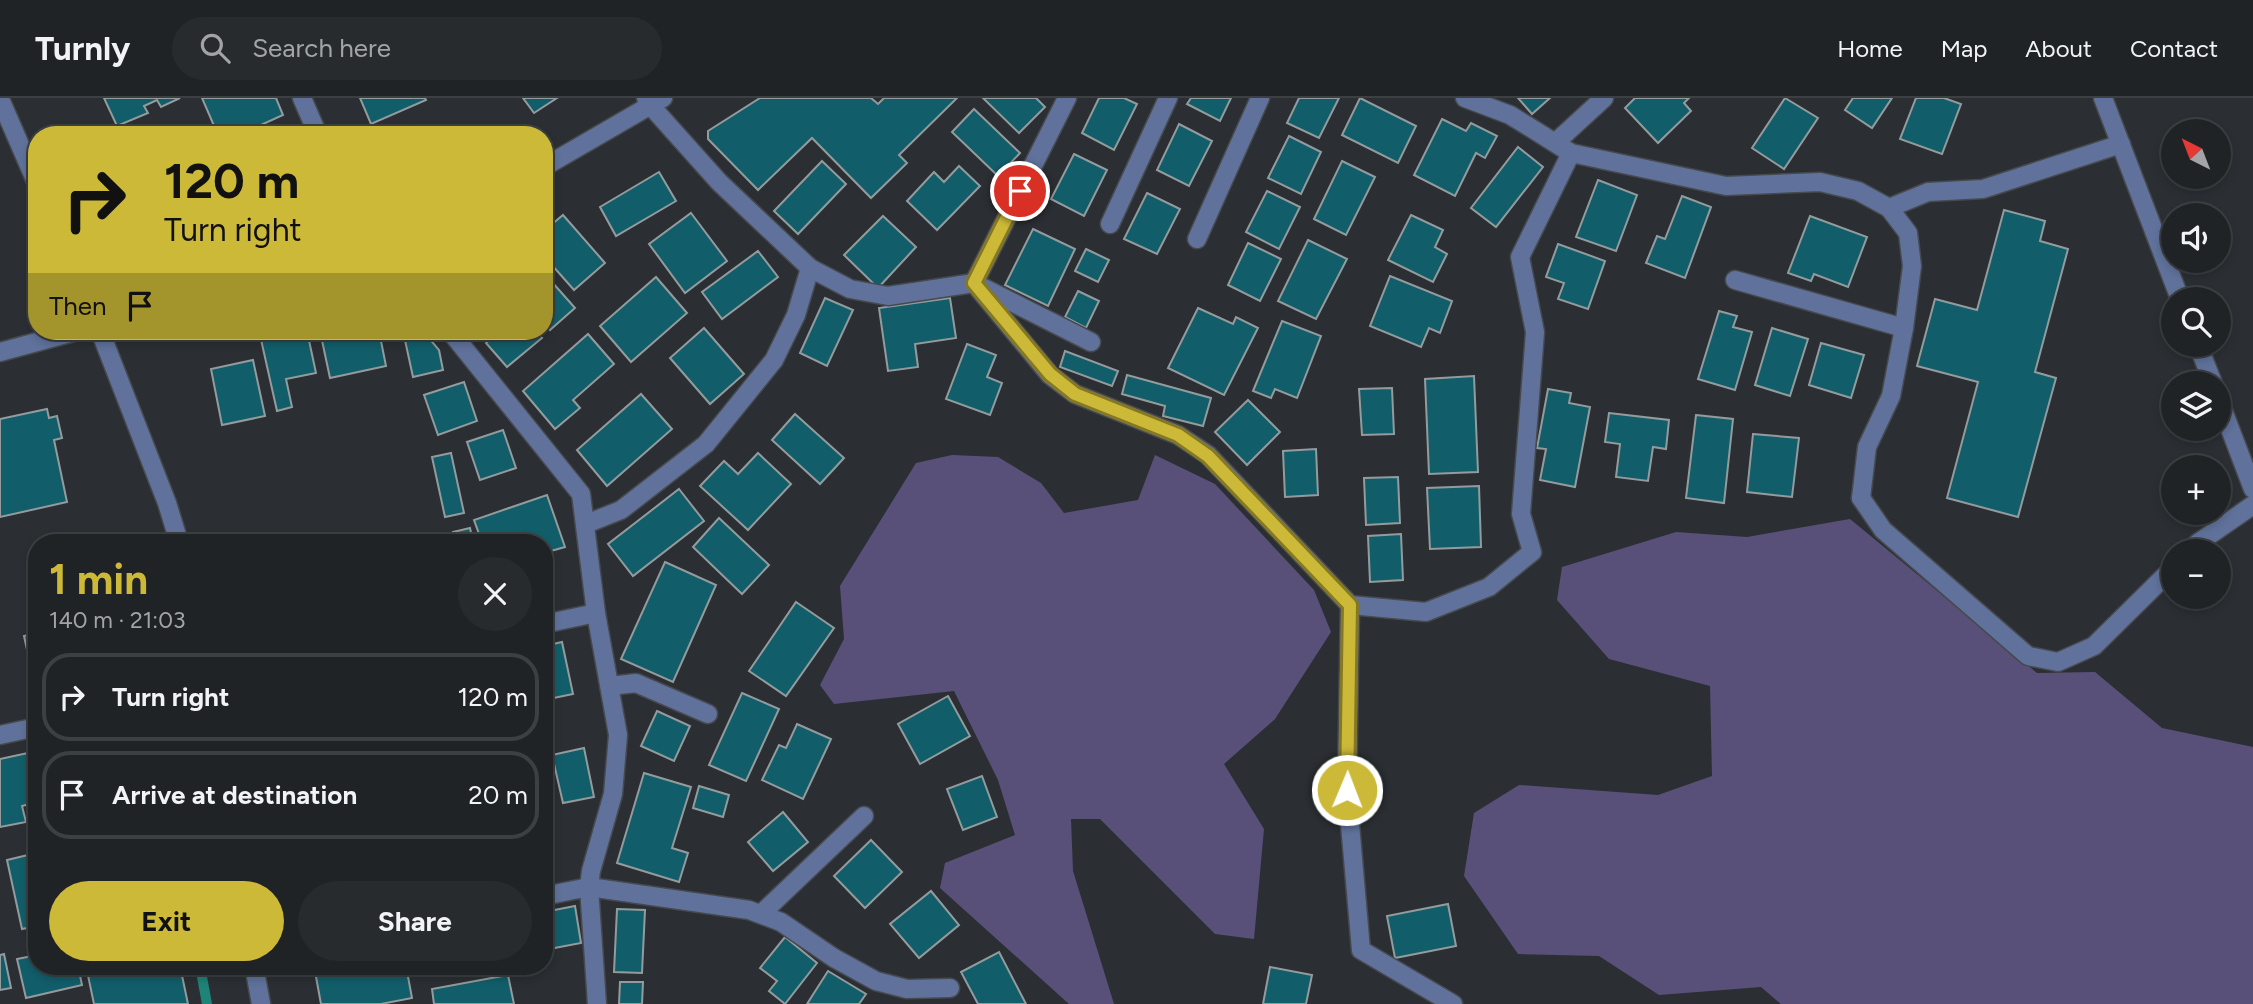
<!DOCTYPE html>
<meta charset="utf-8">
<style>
:root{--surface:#202326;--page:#282b2e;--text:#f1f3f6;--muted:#a2a4a7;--line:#3d4043;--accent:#cdb938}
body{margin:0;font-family:Figtree,sans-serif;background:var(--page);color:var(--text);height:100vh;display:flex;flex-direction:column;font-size:26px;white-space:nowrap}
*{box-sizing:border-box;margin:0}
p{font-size:23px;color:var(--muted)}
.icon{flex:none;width:38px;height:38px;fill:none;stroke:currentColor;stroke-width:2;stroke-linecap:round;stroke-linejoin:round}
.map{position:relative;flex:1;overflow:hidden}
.panel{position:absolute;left:28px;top:436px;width:525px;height:441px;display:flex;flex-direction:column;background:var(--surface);border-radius:28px;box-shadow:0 4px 10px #0003,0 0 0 2px var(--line)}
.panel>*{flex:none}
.banner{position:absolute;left:28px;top:28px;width:525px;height:214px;border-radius:28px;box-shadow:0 4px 10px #0003,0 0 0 2px var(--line);background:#cdb938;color:#111;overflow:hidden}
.needle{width:46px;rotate:318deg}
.fabs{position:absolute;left:2161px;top:21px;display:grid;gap:14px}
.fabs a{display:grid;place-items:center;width:70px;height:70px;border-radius:50%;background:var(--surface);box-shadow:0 4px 10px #0003,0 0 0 2px var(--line);font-size:35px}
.pin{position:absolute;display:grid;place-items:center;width:60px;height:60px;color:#fff;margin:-30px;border:4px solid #fff;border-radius:50%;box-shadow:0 2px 7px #0007}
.me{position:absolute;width:77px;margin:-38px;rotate:1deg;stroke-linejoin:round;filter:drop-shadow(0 0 5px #0008)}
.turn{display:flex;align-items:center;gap:24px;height:147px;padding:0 21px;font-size:32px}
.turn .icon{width:91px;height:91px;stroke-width:2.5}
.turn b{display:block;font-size:49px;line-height:60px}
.then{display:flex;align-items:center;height:66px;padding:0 21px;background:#0003;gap:14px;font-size:26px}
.round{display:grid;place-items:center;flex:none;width:74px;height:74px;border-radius:37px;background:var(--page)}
.summary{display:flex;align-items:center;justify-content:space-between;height:119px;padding:0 21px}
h1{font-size:42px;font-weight:700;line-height:52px;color:var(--accent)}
.primary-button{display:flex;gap:14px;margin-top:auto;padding:14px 21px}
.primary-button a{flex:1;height:80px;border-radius:42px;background:var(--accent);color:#111;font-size:28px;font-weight:700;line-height:80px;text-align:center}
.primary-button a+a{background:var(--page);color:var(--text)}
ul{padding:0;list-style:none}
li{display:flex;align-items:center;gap:21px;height:88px;margin:0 14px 10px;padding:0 7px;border:4px solid var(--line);border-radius:28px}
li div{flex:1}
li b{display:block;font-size:26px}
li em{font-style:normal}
header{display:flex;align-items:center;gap:42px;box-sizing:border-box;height:98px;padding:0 35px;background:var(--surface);border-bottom:2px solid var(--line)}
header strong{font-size:33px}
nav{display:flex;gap:38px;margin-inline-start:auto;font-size:24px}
.search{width:490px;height:63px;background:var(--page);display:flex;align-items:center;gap:18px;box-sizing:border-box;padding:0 24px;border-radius:38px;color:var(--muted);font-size:26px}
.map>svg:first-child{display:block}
.green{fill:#595079}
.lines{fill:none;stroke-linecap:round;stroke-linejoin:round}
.stream{stroke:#208377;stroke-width:10}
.building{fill:#115e6a;stroke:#949b9d;stroke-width:2}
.service-casing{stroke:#464a4e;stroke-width:21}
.minor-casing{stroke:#464a4e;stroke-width:21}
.tertiary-casing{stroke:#464a4e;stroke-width:21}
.service{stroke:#60729b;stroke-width:18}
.minor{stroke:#60729b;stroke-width:18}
.tertiary{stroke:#60729b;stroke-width:18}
.route-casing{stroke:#857824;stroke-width:18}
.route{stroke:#cdb938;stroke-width:12}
</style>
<header>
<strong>Turnly</strong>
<div class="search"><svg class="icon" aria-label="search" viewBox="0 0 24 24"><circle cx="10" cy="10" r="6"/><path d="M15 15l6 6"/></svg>Search here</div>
<nav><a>Home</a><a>Map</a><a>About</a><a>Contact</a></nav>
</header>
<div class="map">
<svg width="2253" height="906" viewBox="0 0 2253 906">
<rect width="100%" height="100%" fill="#2b2f33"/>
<!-- green -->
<g class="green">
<polygon points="952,357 998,359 1041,385 1064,415 1138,402 1155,357 1215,386 1314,492 1331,534 1275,621 1224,666 1264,731 1254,841 1215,836 1100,721 1071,721 1073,773 1114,906 1069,906 940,790 945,765 1015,737 998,682 954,593 834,606 820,587 844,541 840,488 916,365"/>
<polygon points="1850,421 2037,575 2095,574 2162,630 2253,649 2253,906 1781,906 1761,889 1659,897 1599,858 1518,856 1464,778 1474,715 1519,687 1658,697 1712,678 1710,588 1609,561 1557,502 1562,469 1676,434 1747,439"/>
</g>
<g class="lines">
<!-- stream -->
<g class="stream">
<polyline points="117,442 118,444"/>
<polyline points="200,868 207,906"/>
</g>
</g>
<!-- building -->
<g class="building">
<polygon points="104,0 180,0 161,9 157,2 144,8 148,15 117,28"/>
<polygon points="202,0 276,0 283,17 239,37 218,37"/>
<polygon points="360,0 425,0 426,2 371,26"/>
<polygon points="523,0 557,0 534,15"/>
<polygon points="760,0 871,0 878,6 884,0 957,0 899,57 907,65 871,100 812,40 758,92 708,41 708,33"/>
<polygon points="983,0 1036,0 1045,9 1019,35"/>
<polygon points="1099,0 1124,0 1137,6 1114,52 1082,35"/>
<polygon points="1191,0 1231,0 1220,23 1187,6"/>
<polygon points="1299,0 1339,0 1319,40 1287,25"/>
<polygon points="1360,0 1416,28 1398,65 1342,37"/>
<polygon points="1518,0 1550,0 1532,16"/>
<polygon points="1635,0 1689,0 1684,5 1691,13 1658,45 1625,10"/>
<polygon points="1785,0 1818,20 1784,71 1752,50"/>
<polygon points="1853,0 1892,0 1872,30 1845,12"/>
<polygon points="1916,0 1944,0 1961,6 1942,56 1900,41"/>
<polygon points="974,11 1020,55 998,78 952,34"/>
<polygon points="1442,21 1466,33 1471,25 1497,38 1485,60 1476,55 1455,98 1414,77"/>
<polygon points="1179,26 1212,43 1189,88 1157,72"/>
<polygon points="413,27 417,37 391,37"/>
<polygon points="1289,38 1321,54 1301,96 1268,80"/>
<polygon points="1518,49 1543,69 1496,129 1471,110"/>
<polygon points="1074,56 1107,72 1084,118 1051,101"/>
<polygon points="822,63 846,86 798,136 774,113"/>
<polygon points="1342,63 1375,79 1346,137 1314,121"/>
<polygon points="959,68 980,88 937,132 907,103 934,74 944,84"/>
<polygon points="659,74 676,103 616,138 600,109"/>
<polygon points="1598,82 1637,97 1616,153 1576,139"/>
<polygon points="1267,93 1300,109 1279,151 1246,134"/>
<polygon points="1147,95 1180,111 1157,156 1124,141"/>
<polygon points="1682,98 1711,109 1685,180 1646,165 1657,138 1665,141"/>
<polygon points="2004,112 2045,123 2040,143 2068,151 2035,274 2056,280 2018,419 1947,400 1978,284 1917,268 1935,201 1977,212"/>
<polygon points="691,115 727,163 685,195 649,146"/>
<polygon points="563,117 605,165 574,192 544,158 544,133"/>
<polygon points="1411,117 1443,132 1435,149 1447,156 1433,184 1388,162"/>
<polygon points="883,118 916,149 878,190 844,157"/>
<polygon points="1810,118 1867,139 1848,189 1814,176 1811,183 1788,175"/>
<polygon points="1033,131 1075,151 1048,208 1005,187"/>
<polygon points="1308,142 1347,161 1316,221 1278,203"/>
<polygon points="1248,145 1281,161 1260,203 1228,187"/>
<polygon points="1558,146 1605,163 1588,211 1558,201 1564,185 1546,179"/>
<polygon points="1086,151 1109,162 1098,184 1075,173"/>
<polygon points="758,153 778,179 722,221 702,194"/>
<polygon points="544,175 575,210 550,232 544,225"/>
<polygon points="1390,178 1452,203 1440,235 1429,230 1421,249 1370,228"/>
<polygon points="656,179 687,215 631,264 600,228"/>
<polygon points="1078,193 1099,203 1086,230 1065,219"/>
<polygon points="825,200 853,212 827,268 800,255"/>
<polygon points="950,200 956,240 915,246 918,269 888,273 879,210"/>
<polygon points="1198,210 1233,226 1236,219 1258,230 1224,297 1168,270"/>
<polygon points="1719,213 1737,218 1733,229 1752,234 1735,292 1698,281"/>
<polygon points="1282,223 1321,238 1297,300 1275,291 1271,300 1253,293"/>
<polygon points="704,230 744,276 710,306 670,260"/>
<polygon points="1772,230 1808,241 1790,298 1755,287"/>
<polygon points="278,233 307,233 316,275 286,281 292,309 277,313 260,237"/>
<polygon points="320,233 379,233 386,268 330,280"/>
<polygon points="403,233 423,233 439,252 443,272 413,279"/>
<polygon points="500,233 536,233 542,240 507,269 486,245"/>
<polygon points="588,236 614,266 573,302 580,310 555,331 523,293"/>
<polygon points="1821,245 1864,257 1851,300 1809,287"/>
<polygon points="967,246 996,257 987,279 1002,285 990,317 946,301"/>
<polygon points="1065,253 1118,273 1112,288 1060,269"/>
<polygon points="253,262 265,318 222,327 211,271"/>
<polygon points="1127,277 1211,300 1203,328 1163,318 1165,308 1122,296"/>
<polygon points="1474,278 1478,374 1429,376 1425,281"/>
<polygon points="464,284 477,323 438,337 424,297"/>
<polygon points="1392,290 1394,336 1362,337 1359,291"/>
<polygon points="1548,291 1571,295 1569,305 1590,309 1575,389 1540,382 1546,351 1537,350"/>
<polygon points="641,296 672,331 607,388 577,352"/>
<polygon points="1248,302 1280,334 1247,367 1215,334"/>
<polygon points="47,311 49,320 57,318 62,340 54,342 67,404 0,419 0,321"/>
<polygon points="1609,315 1669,322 1666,351 1653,349 1648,383 1616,379 1620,346 1605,344"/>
<polygon points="795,316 844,360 820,386 772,342"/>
<polygon points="1696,317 1733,321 1724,405 1686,400"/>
<polygon points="503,332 516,370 480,382 467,344"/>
<polygon points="1753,336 1799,340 1792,399 1747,394"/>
<polygon points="1316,351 1318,397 1285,399 1283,353"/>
<polygon points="451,355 464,415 445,419 432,359"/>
<polygon points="758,355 791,386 748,432 700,388 724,363 738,376"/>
<polygon points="1398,379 1400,425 1366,427 1364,380"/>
<polygon points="1479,388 1481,449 1430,451 1427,390"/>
<polygon points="679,391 704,423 633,478 608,446"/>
<polygon points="547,397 565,449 544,455 544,444 482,444 474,422"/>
<polygon points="719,420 769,467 742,496 693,449"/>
<polygon points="470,430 473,444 455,444 453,434"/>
<polygon points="1401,436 1403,482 1370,484 1368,438"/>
<polygon points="665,464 716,487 673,584 621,561"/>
<polygon points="796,504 834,530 786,598 749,573"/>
<polygon points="37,535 37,578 33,579 24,538"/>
<polygon points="562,544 573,596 544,602 544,548"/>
<polygon points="742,595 779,611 746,683 709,667"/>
<polygon points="948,598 970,638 920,666 898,626"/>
<polygon points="657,613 690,628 674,663 641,648"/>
<polygon points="797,626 831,641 803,701 762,682 779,647 786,650"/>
<polygon points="584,650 594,699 563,705 552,657"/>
<polygon points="37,653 37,704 22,708 26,724 0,729 0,661"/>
<polygon points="644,675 691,689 672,750 688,755 679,784 617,765"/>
<polygon points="982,678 997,719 963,732 947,691"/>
<polygon points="699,688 729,697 723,719 693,710"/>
<polygon points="783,714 808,744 773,773 748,744"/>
<polygon points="871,742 902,774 865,810 834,778"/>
<polygon points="28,757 31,769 37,768 37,828 22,831 7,762"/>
<polygon points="931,793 959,827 919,860 890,826"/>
<polygon points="1448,806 1456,848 1395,860 1387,818"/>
<polygon points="575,808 581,845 544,852 544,814"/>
<polygon points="617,811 645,812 642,875 614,874"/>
<polygon points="785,839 817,865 785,906 769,893 777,883 760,870"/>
<polygon points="999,854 1026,906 978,906 961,874"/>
<polygon points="4,856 11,890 0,892 0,857"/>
<polygon points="37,857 37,868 78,868 82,887 26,900 17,861"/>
<polygon points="86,868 180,868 188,906 94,906"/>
<polygon points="314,868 406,868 412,900 381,906 321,906"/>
<polygon points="1270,869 1312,877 1306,906 1263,906"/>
<polygon points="828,873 866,896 859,906 807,906"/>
<polygon points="508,877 514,906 434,906 432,891"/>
<polygon points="620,884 643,884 642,906 619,906"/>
</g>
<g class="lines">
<defs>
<g id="service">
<polyline points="1555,45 1604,0"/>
<polyline points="1110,126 1168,0"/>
<polyline points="1197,141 1260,0"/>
<polyline points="1735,182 1904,230"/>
<polyline points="974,185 1091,244"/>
<polyline points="1861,400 1883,432 2028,558 2058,564 2094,548 2174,469"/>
<polyline points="2189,453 2198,445 2253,407"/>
<polyline points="610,588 636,585 708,616"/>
<polyline points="761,816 864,718"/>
</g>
<g id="minor">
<polyline points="302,0 318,37"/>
<polyline points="646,0 651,8 719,84 810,170 850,191 888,198 974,185"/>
<polyline points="1465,0 1510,17 1571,55 1726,88 1820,84 1858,93 1889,110 1928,94 1983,91 2121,46"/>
<polyline points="974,185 1050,277 1075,296 1178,337 1208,357 1350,507 1426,514 1489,489 1532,454 1521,416 1535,234 1520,159 1571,55"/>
<polyline points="974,185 1067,0"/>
<polyline points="450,233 581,396 596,515 618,637 613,696 591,773 589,789 597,906"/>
<polyline points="1861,400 1867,349 1891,298 1904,230 1912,168 1908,135 1889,110"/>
<polyline points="586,426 621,412 706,346 774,262 796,217 810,170"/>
<polyline points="1350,507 1347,692 1361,852 1453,906"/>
<polyline points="544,526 596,515"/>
<polyline points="0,637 37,629"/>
<polyline points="544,798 589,789 749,812 781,824 834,860 876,883 907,891 950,890"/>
</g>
<g id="tertiary">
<polyline points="2103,0 2180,201"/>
<polyline points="0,1 37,86"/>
<polyline points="544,69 663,0"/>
<polyline points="100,233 167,405 179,444"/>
<polyline points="2198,247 2213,285"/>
<polyline points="0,254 77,233"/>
<polyline points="2219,302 2253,391"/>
<polyline points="254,868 261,906"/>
</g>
</defs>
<!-- service casing -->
<use href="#service" class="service-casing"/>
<!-- minor casing -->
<use href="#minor" class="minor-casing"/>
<!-- tertiary casing -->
<use href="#tertiary" class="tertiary-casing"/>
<!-- service -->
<use href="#service" class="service"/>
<!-- minor -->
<use href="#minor" class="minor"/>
<!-- tertiary -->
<use href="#tertiary" class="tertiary"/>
</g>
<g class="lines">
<defs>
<polyline id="route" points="1020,93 974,185 1050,276 1075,296 1178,337 1208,358 1350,507 1347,692"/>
</defs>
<!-- route casing -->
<use href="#route" class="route-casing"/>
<!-- route -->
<use href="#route" class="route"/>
</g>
</svg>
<div class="fabs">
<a><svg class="needle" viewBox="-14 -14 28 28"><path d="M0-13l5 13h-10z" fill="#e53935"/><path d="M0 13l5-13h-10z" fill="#a2a4a7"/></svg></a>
<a><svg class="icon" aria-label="sound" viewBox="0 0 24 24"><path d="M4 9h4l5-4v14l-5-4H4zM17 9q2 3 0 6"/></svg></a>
<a><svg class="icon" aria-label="search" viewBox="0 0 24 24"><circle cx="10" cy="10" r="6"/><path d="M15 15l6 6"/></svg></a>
<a><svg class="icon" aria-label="layers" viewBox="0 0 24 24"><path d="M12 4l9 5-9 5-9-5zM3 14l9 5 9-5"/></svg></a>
<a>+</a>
<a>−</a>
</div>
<div class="pin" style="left:1020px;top:93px;background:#d93025"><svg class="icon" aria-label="arrive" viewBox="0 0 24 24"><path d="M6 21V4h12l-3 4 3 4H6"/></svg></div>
<svg class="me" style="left:1347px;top:692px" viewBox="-20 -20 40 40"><circle r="17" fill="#cdb938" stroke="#fff" stroke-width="3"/><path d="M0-11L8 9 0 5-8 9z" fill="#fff"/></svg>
<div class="banner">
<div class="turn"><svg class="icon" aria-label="right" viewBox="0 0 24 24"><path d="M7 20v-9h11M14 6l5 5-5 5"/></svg><div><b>120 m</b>Turn right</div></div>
<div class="then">Then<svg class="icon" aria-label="arrive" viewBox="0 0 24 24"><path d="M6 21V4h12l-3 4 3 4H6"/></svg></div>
</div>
<section class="panel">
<div class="summary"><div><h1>1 min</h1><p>140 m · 21:03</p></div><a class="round"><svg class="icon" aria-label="close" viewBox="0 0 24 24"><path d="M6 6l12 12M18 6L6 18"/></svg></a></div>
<ul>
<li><svg class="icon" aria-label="right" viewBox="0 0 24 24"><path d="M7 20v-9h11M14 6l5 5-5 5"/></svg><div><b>Turn right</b></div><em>120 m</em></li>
<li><svg class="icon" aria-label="arrive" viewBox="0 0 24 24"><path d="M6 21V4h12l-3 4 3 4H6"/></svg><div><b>Arrive at destination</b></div><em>20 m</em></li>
</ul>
<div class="primary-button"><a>Exit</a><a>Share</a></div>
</section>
</div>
